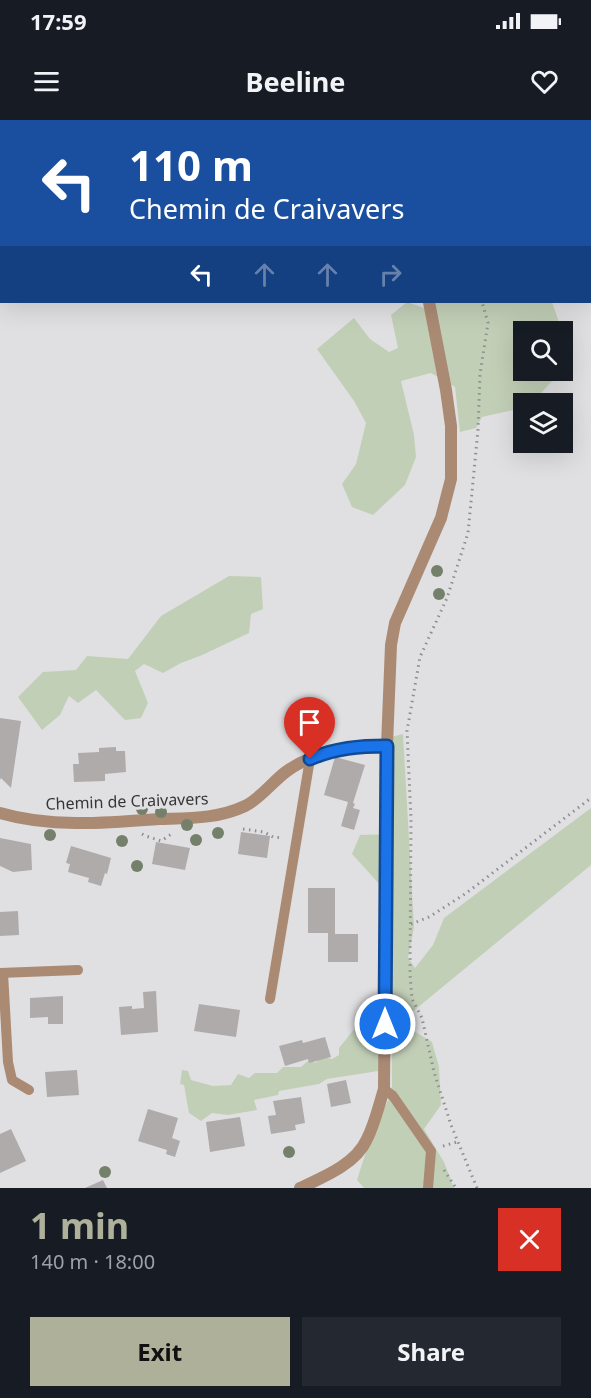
<!DOCTYPE html>
<meta charset="utf-8">
<style>
:root{--surface:#171b24;--page:#242831;--text:#f1f3f6;--muted:#9ea1a6;--accent:#aeb09a}
body{margin:0;font-family:"Noto Sans",sans-serif;background:var(--page);color:var(--text);height:100vh;display:flex;flex-direction:column;font-size:22px;white-space:nowrap}
*{box-sizing:border-box;margin:0}
p{font-size:20px;color:var(--muted)}
.icon{flex:none;width:33px;height:33px;fill:none;stroke:currentColor;stroke-width:2;stroke-linecap:round;stroke-linejoin:round}
.map{position:relative;height:1068px;overflow:hidden}
.panel{display:flex;flex-direction:column;background:var(--surface);flex:1}
.panel>*{flex:none}
.top-card{position:absolute;left:0px;top:0px;width:591px;height:183px;box-shadow:0 6px 24px #0002;background:#1a4fa0;color:#fff;overflow:hidden}
.controls{position:absolute;left:513px;top:201px;display:grid;gap:12px}
.controls a{display:grid;place-items:center;width:60px;height:60px;border-radius:0px;background:var(--surface);box-shadow:0 6px 24px #0002;font-size:30px}
.pin{position:absolute;display:grid;place-items:center;width:51px;height:51px;color:#fff;margin:-62px -26px;border-radius:50% 50% 50% 0;rotate:-45deg;box-shadow:0 0 6px #0007}
.pin .icon{rotate:45deg}
.me{position:absolute;width:66px;margin:-33px;rotate:0deg;stroke-linejoin:round;filter:drop-shadow(0 0 4px #0008)}
.turn{display:flex;align-items:center;gap:21px;height:126px;padding:0 30px;font-size:27px}
.turn .icon{width:78px;height:78px;stroke-width:2.5}
.turn b{display:block;font-size:42px;line-height:51px}
.lanes{display:flex;align-items:center;height:57px;padding:0 30px;background:#0003;justify-content:center;gap:30px;direction:ltr}
.lanes .off{opacity:.35}
.round{display:grid;place-items:center;flex:none;width:63px;height:63px;border-radius:0px;background:var(--page)}
.summary{display:flex;align-items:center;justify-content:space-between;height:102px;padding:0 30px}
h1{font-size:36px;font-weight:700;line-height:45px;color:var(--accent)}
.action{display:flex;gap:12px;margin-top:auto;padding:12px 30px}
.action a{flex:1;height:69px;border-radius:0px;background:var(--accent);color:#111;font-size:24px;font-weight:700;line-height:69px;text-align:center}
.action a+a{background:var(--page);color:var(--text)}
.status{display:flex;justify-content:space-between;align-items:center;height:42px;padding:0 30px;background:var(--surface);direction:ltr}
.status svg{height:16px;fill:currentColor}
header{display:flex;justify-content:space-between;align-items:center;height:78px;padding:0 30px;background:var(--surface);font-size:27px;font-weight:700}
.map>svg:first-child{display:block}
.green{fill:#c2cfb7}
.building{fill:#aeabaa}
.lines{fill:none;stroke-linecap:round;stroke-linejoin:round}
.path{stroke:#8e8e90;stroke-width:3;stroke-dasharray:1.5 4.5;stroke-linecap:butt}
.service{stroke:#ab8a74;stroke-width:10}
.minor{stroke:#ab8a74;stroke-width:12}
.tree{fill:#75806b}
.route-casing{stroke:#114b97;stroke-width:15}
.route{stroke:#1a73e8;stroke-width:10}
.labels{text-anchor:middle;dominant-baseline:central;stroke-width:6;stroke-linejoin:round;paint-order:stroke}
.street-label{font-size:16px;fill:#363637;stroke:#e0e0e3}
</style>
<div class="status"><b>17:59</b><svg viewBox="0 0 49 12"><path d="M0 12V9h3v3zM5 12V6h3v6zM10 12V3h3v9zM15 12V0h3v12zM26 1h20v11H26zM47 4h2v5h-2z"/></svg></div>
<header><svg class="icon" aria-label="menu" viewBox="0 0 24 24"><path d="M4 6h16M4 12h16M4 18h16"/></svg>Beeline<svg class="icon" aria-label="heart" viewBox="0 0 24 24"><path d="M12 20l-8-8c-3-5 5-10 8-4 3-6 11-1 8 4z"/></svg></header>
<div class="map">
<svg width="591" height="1068" viewBox="0 0 591 1068">
<rect width="100%" height="100%" fill="#e0e0e3"/>
<!-- green -->
<g class="green">
<polygon points="407,182 430,190 432,182 552,182 562,211 524,212 524,250 554,251 552,261 532,283 524,284 523,288 482,297 476,308 460,312 455,267 431,253 401,261 414,315 416,337 405,365 373,395 352,387 342,364 356,344 366,303 354,281 317,229 354,198 370,219 389,232 398,228 391,195"/>
<polygon points="229,456 261,457 263,489 251,494 249,513 200,536 181,543 163,553 144,544 135,551 148,583 141,598 125,600 96,570 78,583 69,576 60,595 42,610 18,577 43,552 76,550 87,536 128,539 161,496"/>
<polygon points="403,614 414,807 408,838 415,848 433,825 444,798 591,688 591,745 411,893 412,910 432,922 439,947 441,985 424,1009 444,1042 454,1068 364,1068 357,1060 371,1016 392,972 391,777 352,734 360,715 391,714 391,617"/>
<polygon points="360,902 379,902 385,943 378,951 327,959 319,964 279,971 278,975 254,980 257,990 228,995 212,993 201,1001 189,993 184,965 180,964 182,950 188,951 191,960 213,966 231,965 238,954 249,958 255,953 277,953 283,947 301,947 310,939 315,943 322,937 332,939 339,935 339,928"/>
</g>
<!-- building -->
<g class="building">
<polygon points="0,598 21,601 11,668 1,658 0,660"/>
<polygon points="116,627 116,631 125,631 126,652 105,654 105,661 74,662 73,644 79,644 78,633 99,632 99,628"/>
<polygon points="335,637 365,645 353,683 355,684 353,688 360,690 354,710 341,706 348,682 324,675"/>
<polygon points="241,712 270,716 267,738 238,734"/>
<polygon points="0,718 31,724 32,750 13,752 0,746"/>
<polygon points="156,722 190,728 185,750 152,744"/>
<polygon points="71,726 111,738 107,754 105,753 101,766 88,762 89,758 68,752 70,744 66,743"/>
<polygon points="308,768 335,768 335,814 358,814 358,842 328,842 328,813 308,813"/>
<polygon points="18,791 19,815 0,816 0,792"/>
<polygon points="156,871 158,912 121,915 119,887 132,886 132,889 144,888 143,872"/>
<polygon points="63,876 63,904 48,904 48,897 30,898 30,878"/>
<polygon points="199,884 240,890 236,917 194,911"/>
<polygon points="325,917 331,937 309,943 308,939 285,946 279,926 302,920 303,923"/>
<polygon points="77,950 79,975 47,977 45,952"/>
<polygon points="346,960 351,983 331,987 327,964"/>
<polygon points="301,977 305,1003 295,1005 296,1010 271,1014 268,996 276,995 273,981"/>
<polygon points="148,989 178,998 172,1018 180,1021 175,1037 166,1034 167,1030 138,1021"/>
<polygon points="240,997 245,1026 210,1032 206,1002"/>
<polygon points="11,1009 26,1041 0,1053 0,1014"/>
<polygon points="103,1060 107,1068 85,1068"/>
</g>
<g class="lines">
<!-- path -->
<g class="path">
<polyline points="433,0 433,2"/>
<polyline points="590,2 591,4"/>
<polyline points="243,709 264,712 273,717 283,718"/>
<polyline points="142,714 146,716 161,721 173,713"/>
<polyline points="411,804 429,797 465,774 591,678"/>
<polyline points="443,1026 457,1022"/>
<polyline points="444,1050 456,1068"/>
<polyline points="477,1068 451,1005 434,952 422,898 412,879 410,854 411,699 407,611 420,537 447,478 468,413 478,310 480,254 488,203 482,182"/>
</g>
<!-- service -->
<g class="service">
<polyline points="0,853 78,850"/>
<polyline points="3,853 8,942 12,960 29,970"/>
<polyline points="270,879 310,639"/>
<polyline points="384,969 393,976 431,1031 428,1068"/>
</g>
<!-- minor -->
<g class="minor">
<polyline points="397,0 397,2"/>
<path d="M0,693c51,15 106,10 159,6 29,-1 59,0 86,-13 15,-7 28,-25 42,-35 29,-21 66,-25 100,-26"/>
<path d="M300,1068c24,-11 56,-24 67,-49 8,-16 12,-34 17,-50l3,-344 4,-100 4,-22 46,-105 10,-39v-53l-5,-36 -17,-88"/>
</g>
</g>
<!-- trees -->
<g class="tree">
<circle cx="437" cy="451" r="6"/>
<circle cx="439" cy="474" r="6"/>
<circle cx="142" cy="689" r="6"/>
<circle cx="161" cy="692" r="6"/>
<circle cx="187" cy="705" r="6"/>
<circle cx="218" cy="713" r="6"/>
<circle cx="50" cy="715" r="6"/>
<circle cx="196" cy="720" r="6"/>
<circle cx="122" cy="721" r="6"/>
<circle cx="137" cy="746" r="6"/>
<circle cx="289" cy="1032" r="6"/>
<circle cx="105" cy="1052" r="6"/>
</g>
<g class="lines">
<defs>
<path id="route" d="M310,639c25,-11 50,-13 77,-13l-2,278"/>
</defs>
<!-- route casing -->
<use href="#route" class="route-casing"/>
<!-- route -->
<use href="#route" class="route"/>
</g>
<g class="labels">
<!-- street labels -->
<g class="street-label">
<text transform="translate(127 681) rotate(-2)">Chemin de Craivavers</text>
</g>
</g>
</svg>
<div class="controls">
<a><svg class="icon" aria-label="search" viewBox="0 0 24 24"><circle cx="10" cy="10" r="6"/><path d="M15 15l6 6"/></svg></a>
<a><svg class="icon" aria-label="layers" viewBox="0 0 24 24"><path d="M12 4l9 5-9 5-9-5zM3 14l9 5 9-5"/></svg></a>
</div>
<div class="pin" style="left:310px;top:639px;background:#d93025"><svg class="icon" aria-label="arrive" viewBox="0 0 24 24"><path d="M6 21V4h12l-3 4 3 4H6"/></svg></div>
<svg class="me" style="left:385px;top:904px" viewBox="-20 -20 40 40"><circle r="17" fill="#1a73e8" stroke="#fff" stroke-width="3"/><path d="M0-11L8 9 0 5-8 9z" fill="#fff"/></svg>
<div class="top-card">
<div class="turn"><svg class="icon" aria-label="left" viewBox="0 0 24 24"><path d="M17 20v-9H6M10 6l-5 5 5 5"/></svg><div><b>110 m</b>Chemin de Craivavers</div></div>
<div class="lanes"><svg class="icon" aria-label="left" viewBox="0 0 24 24"><path d="M17 20v-9H6M10 6l-5 5 5 5"/></svg><svg class="icon off" aria-label="ahead" viewBox="0 0 24 24"><path d="M12 20V5M6 11l6-6 6 6"/></svg><svg class="icon off" aria-label="ahead" viewBox="0 0 24 24"><path d="M12 20V5M6 11l6-6 6 6"/></svg><svg class="icon off" aria-label="right" viewBox="0 0 24 24"><path d="M7 20v-9h11M14 6l5 5-5 5"/></svg></div>
</div>
</div>
<section class="panel">
<div class="summary"><div><h1>1 min</h1><p>140 m · 18:00</p></div><a class="round" style="background:#d93025;color:#fff"><svg class="icon" aria-label="close" viewBox="0 0 24 24"><path d="M6 6l12 12M18 6L6 18"/></svg></a></div>
<div class="action"><a>Exit</a><a>Share</a></div>
</section>
